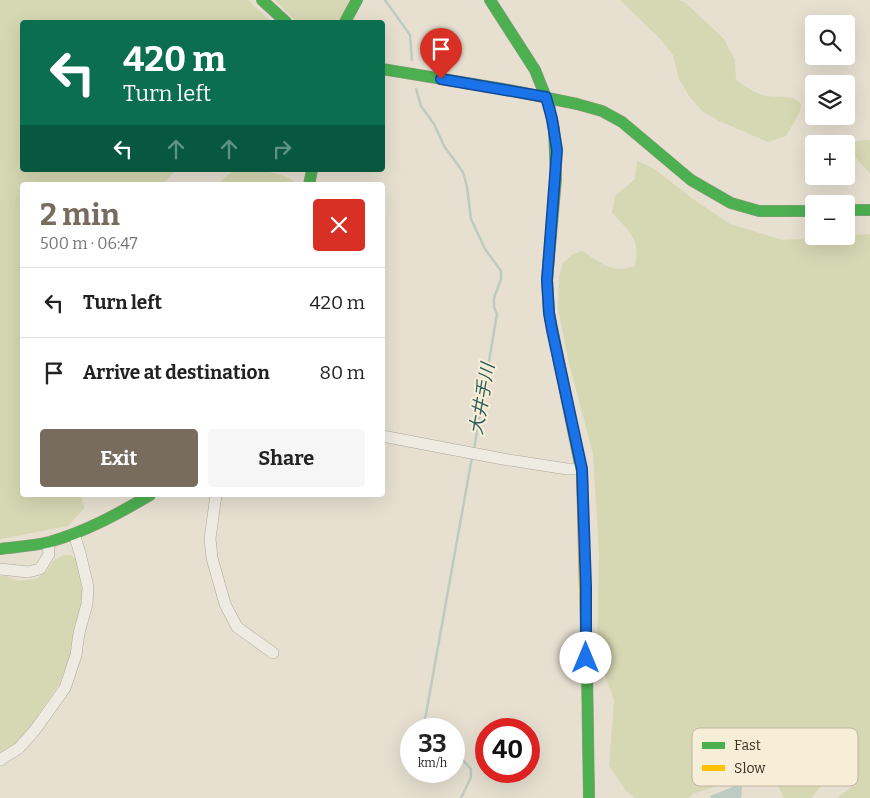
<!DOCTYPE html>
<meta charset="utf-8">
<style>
:root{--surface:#fff;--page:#f6f6f6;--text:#222;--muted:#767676;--line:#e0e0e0;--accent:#786c5e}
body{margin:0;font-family:Bitter,"Noto Sans JP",serif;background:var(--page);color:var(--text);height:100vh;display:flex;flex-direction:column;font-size:19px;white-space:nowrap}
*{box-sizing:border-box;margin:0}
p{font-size:16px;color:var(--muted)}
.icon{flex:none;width:28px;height:28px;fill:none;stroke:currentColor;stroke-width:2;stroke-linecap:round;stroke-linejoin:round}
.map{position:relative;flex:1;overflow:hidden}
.details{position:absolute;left:20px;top:182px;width:365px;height:315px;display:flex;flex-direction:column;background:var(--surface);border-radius:5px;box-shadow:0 5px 20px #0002}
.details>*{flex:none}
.top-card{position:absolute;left:20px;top:20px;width:365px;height:152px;border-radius:5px;box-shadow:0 5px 20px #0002;background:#0b6e4f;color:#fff;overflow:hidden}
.controls{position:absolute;left:805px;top:15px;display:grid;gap:10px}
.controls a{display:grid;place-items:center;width:50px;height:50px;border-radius:5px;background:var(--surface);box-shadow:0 5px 20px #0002;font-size:25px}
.speed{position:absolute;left:400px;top:718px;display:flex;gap:10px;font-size:25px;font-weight:700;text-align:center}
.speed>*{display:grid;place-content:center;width:65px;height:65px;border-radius:50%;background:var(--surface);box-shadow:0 5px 20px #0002;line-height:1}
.speed small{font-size:12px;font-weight:400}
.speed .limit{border:8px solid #d22;background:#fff;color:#111}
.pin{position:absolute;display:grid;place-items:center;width:42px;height:42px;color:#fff;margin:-51px -21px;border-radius:50% 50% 50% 0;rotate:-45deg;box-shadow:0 0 5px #0007}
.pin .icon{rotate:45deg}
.me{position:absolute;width:55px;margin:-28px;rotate:0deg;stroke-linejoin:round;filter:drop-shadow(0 0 4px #0008)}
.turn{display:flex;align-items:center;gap:18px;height:105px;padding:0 20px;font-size:22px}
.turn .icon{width:65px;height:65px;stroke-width:2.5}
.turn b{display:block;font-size:35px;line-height:42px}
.lanes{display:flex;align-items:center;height:48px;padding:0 20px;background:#0003;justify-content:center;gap:25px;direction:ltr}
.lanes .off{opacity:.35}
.round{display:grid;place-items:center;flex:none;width:52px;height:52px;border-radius:5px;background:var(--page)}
.summary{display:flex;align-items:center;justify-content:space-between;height:85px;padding:0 20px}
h1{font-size:30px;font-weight:700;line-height:38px;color:var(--accent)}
.primary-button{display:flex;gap:10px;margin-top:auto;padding:10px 20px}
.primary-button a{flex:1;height:58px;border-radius:5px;background:var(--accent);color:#fff;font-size:20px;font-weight:700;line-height:58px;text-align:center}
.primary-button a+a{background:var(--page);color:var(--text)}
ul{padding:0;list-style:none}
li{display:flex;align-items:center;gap:15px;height:70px;padding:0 20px;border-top:1px solid var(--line)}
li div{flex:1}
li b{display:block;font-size:19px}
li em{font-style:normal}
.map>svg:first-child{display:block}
.green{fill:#d6d7b3}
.water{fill:#bcccc2}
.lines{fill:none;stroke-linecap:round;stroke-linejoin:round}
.stream{stroke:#bcccc2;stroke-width:2.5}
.street-casing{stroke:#ada599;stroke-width:12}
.fast-casing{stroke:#9c958a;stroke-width:12}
.slow-casing{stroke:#9c958a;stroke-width:12}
.street{stroke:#efebe3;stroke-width:11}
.fast{stroke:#4caf50;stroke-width:11}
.slow{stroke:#ffc107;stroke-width:11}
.route-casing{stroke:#114b97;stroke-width:12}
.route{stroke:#1a73e8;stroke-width:9}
.labels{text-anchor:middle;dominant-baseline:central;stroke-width:4;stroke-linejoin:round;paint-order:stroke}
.water-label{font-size:18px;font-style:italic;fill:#2f5d5a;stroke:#f7eed8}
.key{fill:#f7eed8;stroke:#bfb4a1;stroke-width:1}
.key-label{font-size:14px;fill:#3d2e20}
</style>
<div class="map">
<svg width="870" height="798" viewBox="0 0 870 798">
<rect width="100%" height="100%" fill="#e7e0d1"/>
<!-- green -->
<g class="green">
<polygon points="0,0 248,0 271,22 22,22 22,170 176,170 162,185 22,185 22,495 81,495 84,508 68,526 0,539"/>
<polygon points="275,0 354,0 341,22 296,22"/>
<path d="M620,0h59l7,3 38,36 11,21 1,20c12,7 18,14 32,16 11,2 25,-2 33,8l-1,8 -14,24 -18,6 -49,-21 -17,-10 -13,-15 -10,-17 -6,-24 -12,-15z"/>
<path d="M870,140v34c-7,-10 -19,-17 -18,-30l4,-3z"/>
<path d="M637,161l16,7 40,31 37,25 53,16 87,-6v564h-33l17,-13 -3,-16c-21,6 -27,11 -39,29h-28l-12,-24 -12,9 -38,1 -29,10 -4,4h-54l-9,-7 -17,-25 5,-66 -17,-47 2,-99 -6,-100 -25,-95 -10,-51 1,-31 4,-14 10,-9 9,-3c20,12 28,23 53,15 6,-27 -6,-35 -23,-53l3,-17 20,-17z"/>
<path d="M234,170c19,0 50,0 64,15h-82z"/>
<polygon points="63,555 71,555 77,560 82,591 81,606 71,653 59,684 23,737 11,751 0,753 0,576 6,576 18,581 36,579 46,572 53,561"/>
</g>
<!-- water -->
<polygon class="water" points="738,785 742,786 741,798 711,798 710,796"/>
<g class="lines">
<!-- stream -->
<g class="stream">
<polyline points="385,0 410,35 412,60"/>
<polyline points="416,89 421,106 434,124 444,146 463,172 467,187 471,219 485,249 501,271 501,279 494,298 494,307 497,314 474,449"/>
<polyline points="425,729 424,725 472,457"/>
<polyline points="454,751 471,769 471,777 461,798"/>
</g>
<defs>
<g id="street">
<polyline points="382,436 503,459 567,469 582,469"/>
<polyline points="216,495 210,539 212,558 225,604 237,627 273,653"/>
<polyline points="0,569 28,572 40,569 49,554 48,542"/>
<polyline points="0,760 19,748 35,730 65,688 76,655 79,633 87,604 88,587 80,553 74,534"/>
</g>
<g id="fast">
<polyline points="262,0 286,22"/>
<polyline points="490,0 535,70 549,105 554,129 556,179 547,280 549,313 582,474"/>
<polyline points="345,22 357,0"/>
<polyline points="382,69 509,90 577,104 602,111 622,122 691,180 731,203 759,211 814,211"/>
<polyline points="309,185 312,170"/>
<polyline points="846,210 870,210"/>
<path d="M0,549c16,-2 33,-3 49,-7 36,-10 69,-28 101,-47"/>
<polyline points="587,670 589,798"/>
</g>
<polyline id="slow" points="582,474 587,670"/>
</defs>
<!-- street casing -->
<use href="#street" class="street-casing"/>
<!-- fast casing -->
<use href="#fast" class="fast-casing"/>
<!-- slow casing -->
<use href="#slow" class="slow-casing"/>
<!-- street -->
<use href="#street" class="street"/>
<!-- fast -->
<use href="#fast" class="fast"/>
<!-- slow -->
<use href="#slow" class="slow"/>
</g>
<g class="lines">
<defs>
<polyline id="route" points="441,79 546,97 552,119 557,150 547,280 549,313 552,330 582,469 586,587 586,658"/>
</defs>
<!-- route casing -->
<use href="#route" class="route-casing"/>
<!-- route -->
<use href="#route" class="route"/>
</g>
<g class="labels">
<!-- water labels -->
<g class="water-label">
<text transform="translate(482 399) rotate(-80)">大井手川</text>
</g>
</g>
<!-- legend -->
<rect x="692" y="728" width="166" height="58" rx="8" class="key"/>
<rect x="702" y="742" width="23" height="7" fill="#4caf50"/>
<rect x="702" y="765" width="23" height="6" fill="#ffc107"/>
<g class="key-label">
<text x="734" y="750">Fast</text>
<text x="734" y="773">Slow</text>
</g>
</svg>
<div class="controls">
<a><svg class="icon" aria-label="search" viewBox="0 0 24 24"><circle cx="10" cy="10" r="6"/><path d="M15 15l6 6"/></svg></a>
<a><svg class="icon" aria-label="layers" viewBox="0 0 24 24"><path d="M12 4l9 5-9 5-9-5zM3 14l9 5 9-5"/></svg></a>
<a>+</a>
<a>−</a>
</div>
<div class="speed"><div>33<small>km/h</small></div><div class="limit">40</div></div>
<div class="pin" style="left:441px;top:79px;background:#d93025"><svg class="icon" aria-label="arrive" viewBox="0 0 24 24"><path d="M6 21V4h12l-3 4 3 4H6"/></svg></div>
<svg class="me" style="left:586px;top:658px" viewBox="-20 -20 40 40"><circle r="19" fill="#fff"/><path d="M0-13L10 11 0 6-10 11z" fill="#1a73e8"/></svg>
<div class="top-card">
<div class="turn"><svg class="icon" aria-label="left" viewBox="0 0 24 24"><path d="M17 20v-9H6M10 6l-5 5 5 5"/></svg><div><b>420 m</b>Turn left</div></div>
<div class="lanes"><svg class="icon" aria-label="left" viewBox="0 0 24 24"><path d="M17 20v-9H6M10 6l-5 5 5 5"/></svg><svg class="icon off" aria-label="ahead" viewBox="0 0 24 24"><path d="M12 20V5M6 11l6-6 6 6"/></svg><svg class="icon off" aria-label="ahead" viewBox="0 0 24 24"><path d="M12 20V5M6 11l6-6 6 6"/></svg><svg class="icon off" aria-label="right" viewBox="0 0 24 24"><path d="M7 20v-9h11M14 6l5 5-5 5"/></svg></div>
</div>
<section class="details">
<div class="summary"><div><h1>2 min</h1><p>500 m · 06:47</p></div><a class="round" style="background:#d93025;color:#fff"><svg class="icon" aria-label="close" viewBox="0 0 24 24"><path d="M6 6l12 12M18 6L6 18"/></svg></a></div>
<ul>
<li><svg class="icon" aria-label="left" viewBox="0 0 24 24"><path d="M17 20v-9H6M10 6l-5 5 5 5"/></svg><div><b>Turn left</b></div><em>420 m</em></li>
<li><svg class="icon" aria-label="arrive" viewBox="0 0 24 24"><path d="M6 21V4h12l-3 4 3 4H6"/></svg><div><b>Arrive at destination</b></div><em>80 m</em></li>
</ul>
<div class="primary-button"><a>Exit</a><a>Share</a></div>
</section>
</div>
